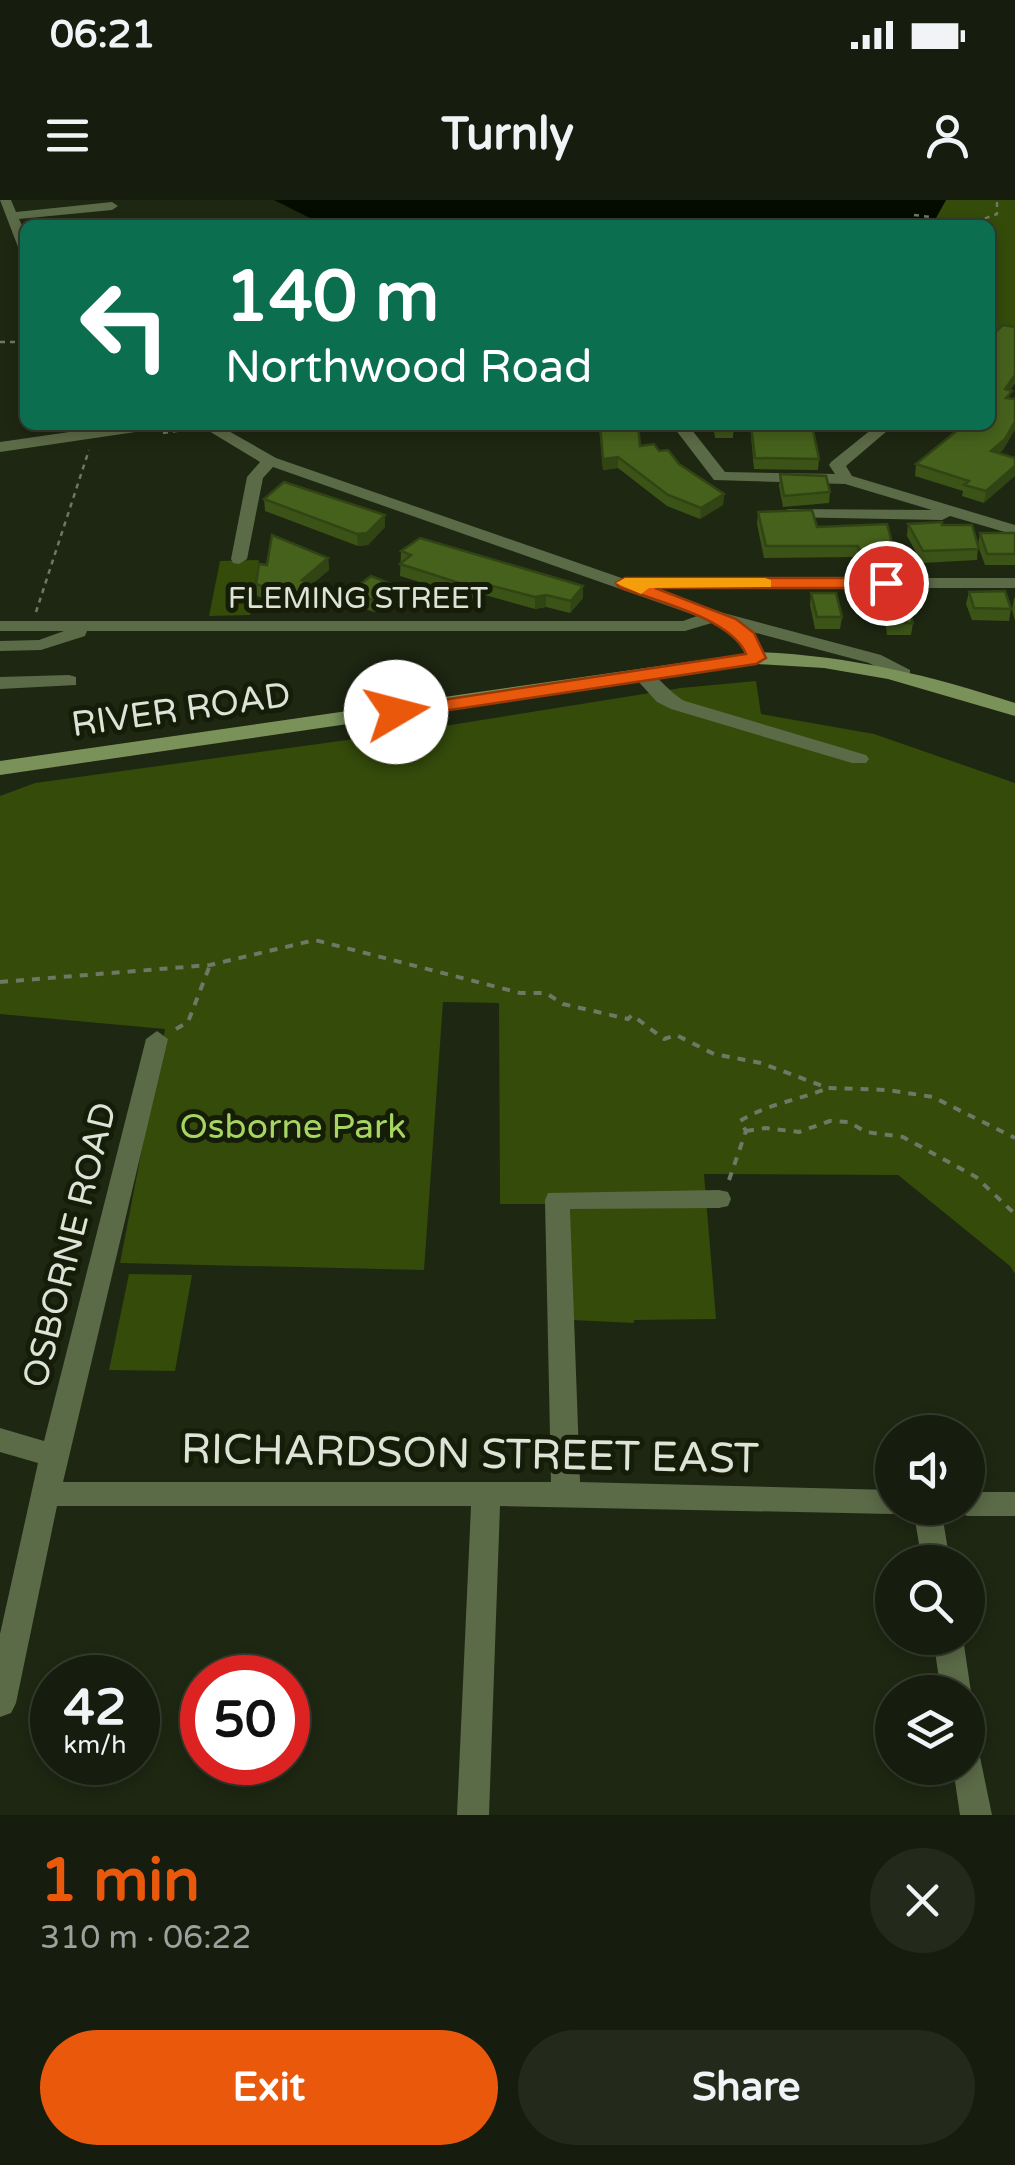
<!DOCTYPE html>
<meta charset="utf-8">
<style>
:root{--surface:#161d0e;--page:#232a1c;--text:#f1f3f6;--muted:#9ea29e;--line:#353b2e;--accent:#ea580c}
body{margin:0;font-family:"Varela Round",sans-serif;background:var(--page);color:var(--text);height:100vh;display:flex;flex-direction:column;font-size:38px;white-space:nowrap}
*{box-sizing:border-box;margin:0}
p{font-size:32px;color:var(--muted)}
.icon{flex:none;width:55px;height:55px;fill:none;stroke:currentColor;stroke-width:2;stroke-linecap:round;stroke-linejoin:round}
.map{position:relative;height:1615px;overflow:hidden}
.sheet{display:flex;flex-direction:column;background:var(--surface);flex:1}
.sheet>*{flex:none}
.top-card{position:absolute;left:20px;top:20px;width:975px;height:210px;border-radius:15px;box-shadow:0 5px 15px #0003,0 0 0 2px var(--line);background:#0b6e4f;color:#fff;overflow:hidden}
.buttons{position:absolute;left:875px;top:1215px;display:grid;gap:20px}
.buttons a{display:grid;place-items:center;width:110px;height:110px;border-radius:50%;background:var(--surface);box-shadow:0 5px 15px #0003,0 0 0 2px var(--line);font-size:50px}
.speed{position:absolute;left:30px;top:1455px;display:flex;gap:20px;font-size:50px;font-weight:700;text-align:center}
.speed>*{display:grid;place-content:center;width:130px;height:130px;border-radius:50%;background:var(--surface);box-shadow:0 5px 15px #0003,0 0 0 2px var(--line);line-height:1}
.speed small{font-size:25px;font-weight:400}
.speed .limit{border:15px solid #d22;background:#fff;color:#111}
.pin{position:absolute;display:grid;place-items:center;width:85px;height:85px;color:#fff;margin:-42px;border:5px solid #fff;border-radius:50%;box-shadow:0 2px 10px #0007}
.me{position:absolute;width:110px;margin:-55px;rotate:82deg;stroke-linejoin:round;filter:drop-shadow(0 0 8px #0008)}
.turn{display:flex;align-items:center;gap:35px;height:210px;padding:0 40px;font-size:45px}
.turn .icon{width:130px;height:130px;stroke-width:2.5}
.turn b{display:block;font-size:70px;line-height:85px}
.round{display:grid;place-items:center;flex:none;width:105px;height:105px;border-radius:52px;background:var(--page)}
.overview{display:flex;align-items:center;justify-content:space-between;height:170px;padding:0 40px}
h1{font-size:60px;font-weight:700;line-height:75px;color:var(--accent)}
.action{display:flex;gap:20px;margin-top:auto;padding:20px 40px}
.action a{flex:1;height:115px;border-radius:60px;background:var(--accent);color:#fff;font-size:40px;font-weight:700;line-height:115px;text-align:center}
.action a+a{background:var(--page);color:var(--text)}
.status{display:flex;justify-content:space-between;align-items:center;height:70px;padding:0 50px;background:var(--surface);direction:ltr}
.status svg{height:28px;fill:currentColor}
header{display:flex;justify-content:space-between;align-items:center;height:130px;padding:0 40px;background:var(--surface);font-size:45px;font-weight:700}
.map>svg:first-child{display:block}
.green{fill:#344b0a}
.water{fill:#040c00}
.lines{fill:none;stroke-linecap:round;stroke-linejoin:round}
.path-far1{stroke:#6f7765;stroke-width:2.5;stroke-dasharray:5 5;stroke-linecap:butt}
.path{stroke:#6f7765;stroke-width:4;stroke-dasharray:8 8;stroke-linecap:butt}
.minor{fill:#5b6a47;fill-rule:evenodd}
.secondary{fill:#7a925a;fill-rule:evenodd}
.wall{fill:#3c5318}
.shaded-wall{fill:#314414}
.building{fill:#46611c;stroke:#314414;stroke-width:2.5}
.route{fill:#ea580c;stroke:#983908;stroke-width:2.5}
.slow{fill:#f59e0b}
.labels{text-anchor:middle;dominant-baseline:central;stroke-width:10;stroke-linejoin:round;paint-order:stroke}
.far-street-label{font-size:30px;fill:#dde3d6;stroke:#151d09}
.street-label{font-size:35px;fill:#dde3d6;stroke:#151d09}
.park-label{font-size:35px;fill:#a6d561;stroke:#151d09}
.near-street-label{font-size:42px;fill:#dde3d6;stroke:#151d09}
</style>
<div class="status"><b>06:21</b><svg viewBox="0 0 49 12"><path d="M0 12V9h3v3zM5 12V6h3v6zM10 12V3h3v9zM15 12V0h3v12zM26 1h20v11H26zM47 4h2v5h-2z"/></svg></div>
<header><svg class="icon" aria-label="menu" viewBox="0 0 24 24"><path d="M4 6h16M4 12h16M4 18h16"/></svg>Turnly<svg class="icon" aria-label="person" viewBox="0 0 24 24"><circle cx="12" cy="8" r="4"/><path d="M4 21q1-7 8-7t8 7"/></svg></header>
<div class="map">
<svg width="1015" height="1615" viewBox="0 0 1015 1615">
<rect width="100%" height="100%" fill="#1e2712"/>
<!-- green -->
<g class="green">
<polygon points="946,0 1015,0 1015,136 990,133 990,25 932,25"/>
<polygon points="259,360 250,415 209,416 220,361"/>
<polygon points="756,481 761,514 874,534 1015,583 1015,1074 1010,1066 898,975 704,974 716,1119 634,1120 634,1123 572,1120 549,1004 500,1004 499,803 443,802 424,1070 120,1063 165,829 0,814 0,596 35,583 413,531 681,488"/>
<polygon points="129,1074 192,1075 175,1171 109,1170"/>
</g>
<!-- water -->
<polygon class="water" points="274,0 946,0 932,25 324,25"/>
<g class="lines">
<!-- path-far1 -->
<g class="path-far1">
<polyline points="914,15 931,17"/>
<polyline points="966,25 997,14 997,0"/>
<polyline points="0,142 25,142"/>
<polyline points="163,233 183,230"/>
<polyline points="36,412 89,250"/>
</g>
<!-- path -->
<g class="path">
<polyline points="0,782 210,765 315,740 520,793 546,793 563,804 628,819 632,815 664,839 676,835 714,854 761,863 828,888 888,890 933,897 1015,938"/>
<polyline points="176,829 188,822 210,765"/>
<polyline points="746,931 766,928 799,932 830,921 849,922 866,932 903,937 976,977 1015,1014"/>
<path d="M729,980l17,-49 -6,-10c27,-17 59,-21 88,-33"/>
</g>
<!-- minor -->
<g class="minor">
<polygon points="0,0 11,0 16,12 112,2 118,6 112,10 19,19 25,32 25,51 18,47"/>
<polygon points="118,225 157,225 149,230 0,252 0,242"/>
<polygon points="199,225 218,225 276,258 636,383 644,378 1015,378 1015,388 651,388 720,412 881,455 910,470 910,478 898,478 869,463 715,422 685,431 87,431 85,436 41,450 0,451 0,441 39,440 64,431 0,431 0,421 683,421 697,416 273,267 263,278 247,359 239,364 233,363 231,359 247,277 260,262"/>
<polygon points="672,225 688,225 725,272 835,274 829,265 831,262 877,225 894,225 846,266 852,276 1015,325 1015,335 950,316 942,320 783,317 783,311 789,309 932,310 845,284 714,280"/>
<path d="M644,470c15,5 25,23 41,31l181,54 3,4 -3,4h-14l-181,-54 -14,-7 -20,-22 -2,-4z"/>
<polygon points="69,475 76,477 76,485 0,489 0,477"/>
<polygon points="157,831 168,839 63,1282 551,1282 545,1000 548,993 719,990 728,992 731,999 728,1006 719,1008 570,1009 580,1282 892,1290 892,1308 904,1308 902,1311 892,1314 500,1306 489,1615 457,1615 471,1306 57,1306 16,1503 11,1513 0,1517 0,1434 38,1263 0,1252 0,1228 44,1241 146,839"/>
<polygon points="968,1292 1015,1292 1015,1316 968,1316 958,1313 955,1308 968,1308"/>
<polygon points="913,1308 941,1308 950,1362 922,1362"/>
<polygon points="933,1438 963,1438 971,1492 968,1501 968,1492 941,1492"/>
<polygon points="968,1548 979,1552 992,1615 960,1615 953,1568 968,1568"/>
</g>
<!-- secondary -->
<path class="secondary" d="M757,452c89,3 173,23 258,51v13l-127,-37 -64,-11 -67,-4 -757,111v-14z"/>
</g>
<!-- wall -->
<g class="wall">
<polygon points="1015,127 1015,183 1010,190 1003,250 999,253 984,303 962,296 963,291 915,276 916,264 963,226 958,225 990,225"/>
<polygon points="599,225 638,225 640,246 659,251 724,294 723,305 700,319 667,306 618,268 603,270"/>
<polygon points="713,225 734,225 733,238 715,238"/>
<polygon points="750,225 812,225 819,259 818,270 754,269"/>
<polygon points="780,274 830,292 829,303 783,307 779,286"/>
<polygon points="264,299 385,315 385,327 368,345 358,346 265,311"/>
<polygon points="758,312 817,327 894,350 892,362 858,362 857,357 764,358 757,324"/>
<polygon points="908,324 942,325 978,345 980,333 1015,333 1015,365 985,365 978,346 977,360 922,363 907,336"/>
<polygon points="401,351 583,386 583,398 570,413 546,407 535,409 485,395 478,400 400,376"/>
<polygon points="328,358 329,370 312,384 314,396 294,409 257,396 256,384 267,365"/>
<polygon points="969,392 1011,409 1009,421 972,420 966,404"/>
<polygon points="349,393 392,396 375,412 350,405"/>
<polygon points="811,393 842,417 840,429 815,429 810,405"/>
<polygon points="884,394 913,423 911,435 887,435 883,406"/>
<polygon points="1014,398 1015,398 1015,421 1012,410"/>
</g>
<!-- shaded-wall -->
<g class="shaded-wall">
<polygon points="1015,175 1015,183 1003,200 1005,189"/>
<polygon points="1015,222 1015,230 1003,250 989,262 991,251"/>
<polygon points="618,257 618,268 603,270 603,259"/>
<polygon points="1015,266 1015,276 984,303 986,291"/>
<polygon points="724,294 723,305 700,319 701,308"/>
<polygon points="385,315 385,327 368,345 358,346 357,334"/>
<polygon points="328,358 329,370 308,387 313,384 314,396 294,409 293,397 302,380"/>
<polygon points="391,384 392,396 375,412 374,400"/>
<polygon points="485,384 485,395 478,400 478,389"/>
<polygon points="583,386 583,398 570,413 571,401"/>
<polygon points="546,395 546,407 535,409 535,397"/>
</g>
<!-- building -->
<g class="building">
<polygon points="1003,125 1015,127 1015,175 1005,189 1012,191 1006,198 1015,199 1015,222 1005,239 991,251 1015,258 1015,266 986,291 964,285 969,281 916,264 964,225 990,225 990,137"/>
<polygon points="600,225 638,225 640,246 654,244 659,251 668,250 679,264 724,294 701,308 668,295 618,257 603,259"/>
<polygon points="751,225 812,225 819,259 755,258"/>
<polygon points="780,274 826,276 830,292 784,296"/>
<polygon points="284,282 385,315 367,333 357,334 264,299"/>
<polygon points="812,310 817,327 887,324 894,350 859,350 858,346 766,346 758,312"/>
<polygon points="942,322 942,325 972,325 979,349 923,351 908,324"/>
<polygon points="980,333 1015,333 1015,354 987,354"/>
<polygon points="272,335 328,358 302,380 313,384 293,397 256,384 259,364 267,365"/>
<polygon points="420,338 583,386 571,401 546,395 535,397 485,384 478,389 400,364 411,355 401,351"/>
<polygon points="371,376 391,384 374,400 349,393"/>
<polygon points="1005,391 1011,409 974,408 969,392"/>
<polygon points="811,393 836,393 842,417 817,417"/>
<polygon points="884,394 905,394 913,423 889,423"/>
</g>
<!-- route -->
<path class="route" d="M625,378h261l9,5 -9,5h-231l81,31 18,14 12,25 -10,6 -360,54 -10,-6 10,-5 350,-53c-15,-36 -91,-53 -127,-67l-3,-4z"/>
<!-- slow -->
<polygon class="slow" points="765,378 771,380 771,387 649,388 641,394 616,383 625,378"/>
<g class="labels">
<!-- far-street labels -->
<g class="far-street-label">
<text x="358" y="398">FLEMING STREET</text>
</g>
<!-- street labels -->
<g class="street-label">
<text transform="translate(181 510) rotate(-8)">RIVER ROAD</text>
<text transform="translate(70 1045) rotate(-76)">OSBORNE ROAD</text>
</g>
<!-- park labels -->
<g class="park-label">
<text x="293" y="927">Osborne Park</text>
</g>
<!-- near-street labels -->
<g class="near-street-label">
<text transform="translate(470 1254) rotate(1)">RICHARDSON STREET EAST</text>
</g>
</g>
</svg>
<div class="buttons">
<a><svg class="icon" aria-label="sound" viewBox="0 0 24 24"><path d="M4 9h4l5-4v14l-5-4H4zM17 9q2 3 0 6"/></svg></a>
<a><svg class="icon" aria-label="search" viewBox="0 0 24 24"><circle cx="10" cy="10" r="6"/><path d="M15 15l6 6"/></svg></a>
<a><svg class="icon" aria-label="layers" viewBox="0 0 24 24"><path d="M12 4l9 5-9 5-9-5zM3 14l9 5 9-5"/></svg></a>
</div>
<div class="speed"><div>42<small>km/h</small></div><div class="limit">50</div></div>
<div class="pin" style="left:886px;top:383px;background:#d93025"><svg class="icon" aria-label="arrive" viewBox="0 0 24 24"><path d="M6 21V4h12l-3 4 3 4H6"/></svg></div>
<svg class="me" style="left:396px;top:512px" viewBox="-20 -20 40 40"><circle r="19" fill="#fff"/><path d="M0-13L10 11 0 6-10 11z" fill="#ea580c"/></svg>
<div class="top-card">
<div class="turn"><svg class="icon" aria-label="left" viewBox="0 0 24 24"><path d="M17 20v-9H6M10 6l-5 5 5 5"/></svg><div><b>140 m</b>Northwood Road</div></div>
</div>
</div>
<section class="sheet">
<div class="overview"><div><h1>1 min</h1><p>310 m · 06:22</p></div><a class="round"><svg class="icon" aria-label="close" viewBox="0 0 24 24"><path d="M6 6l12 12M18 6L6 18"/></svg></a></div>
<div class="action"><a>Exit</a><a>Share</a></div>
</section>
